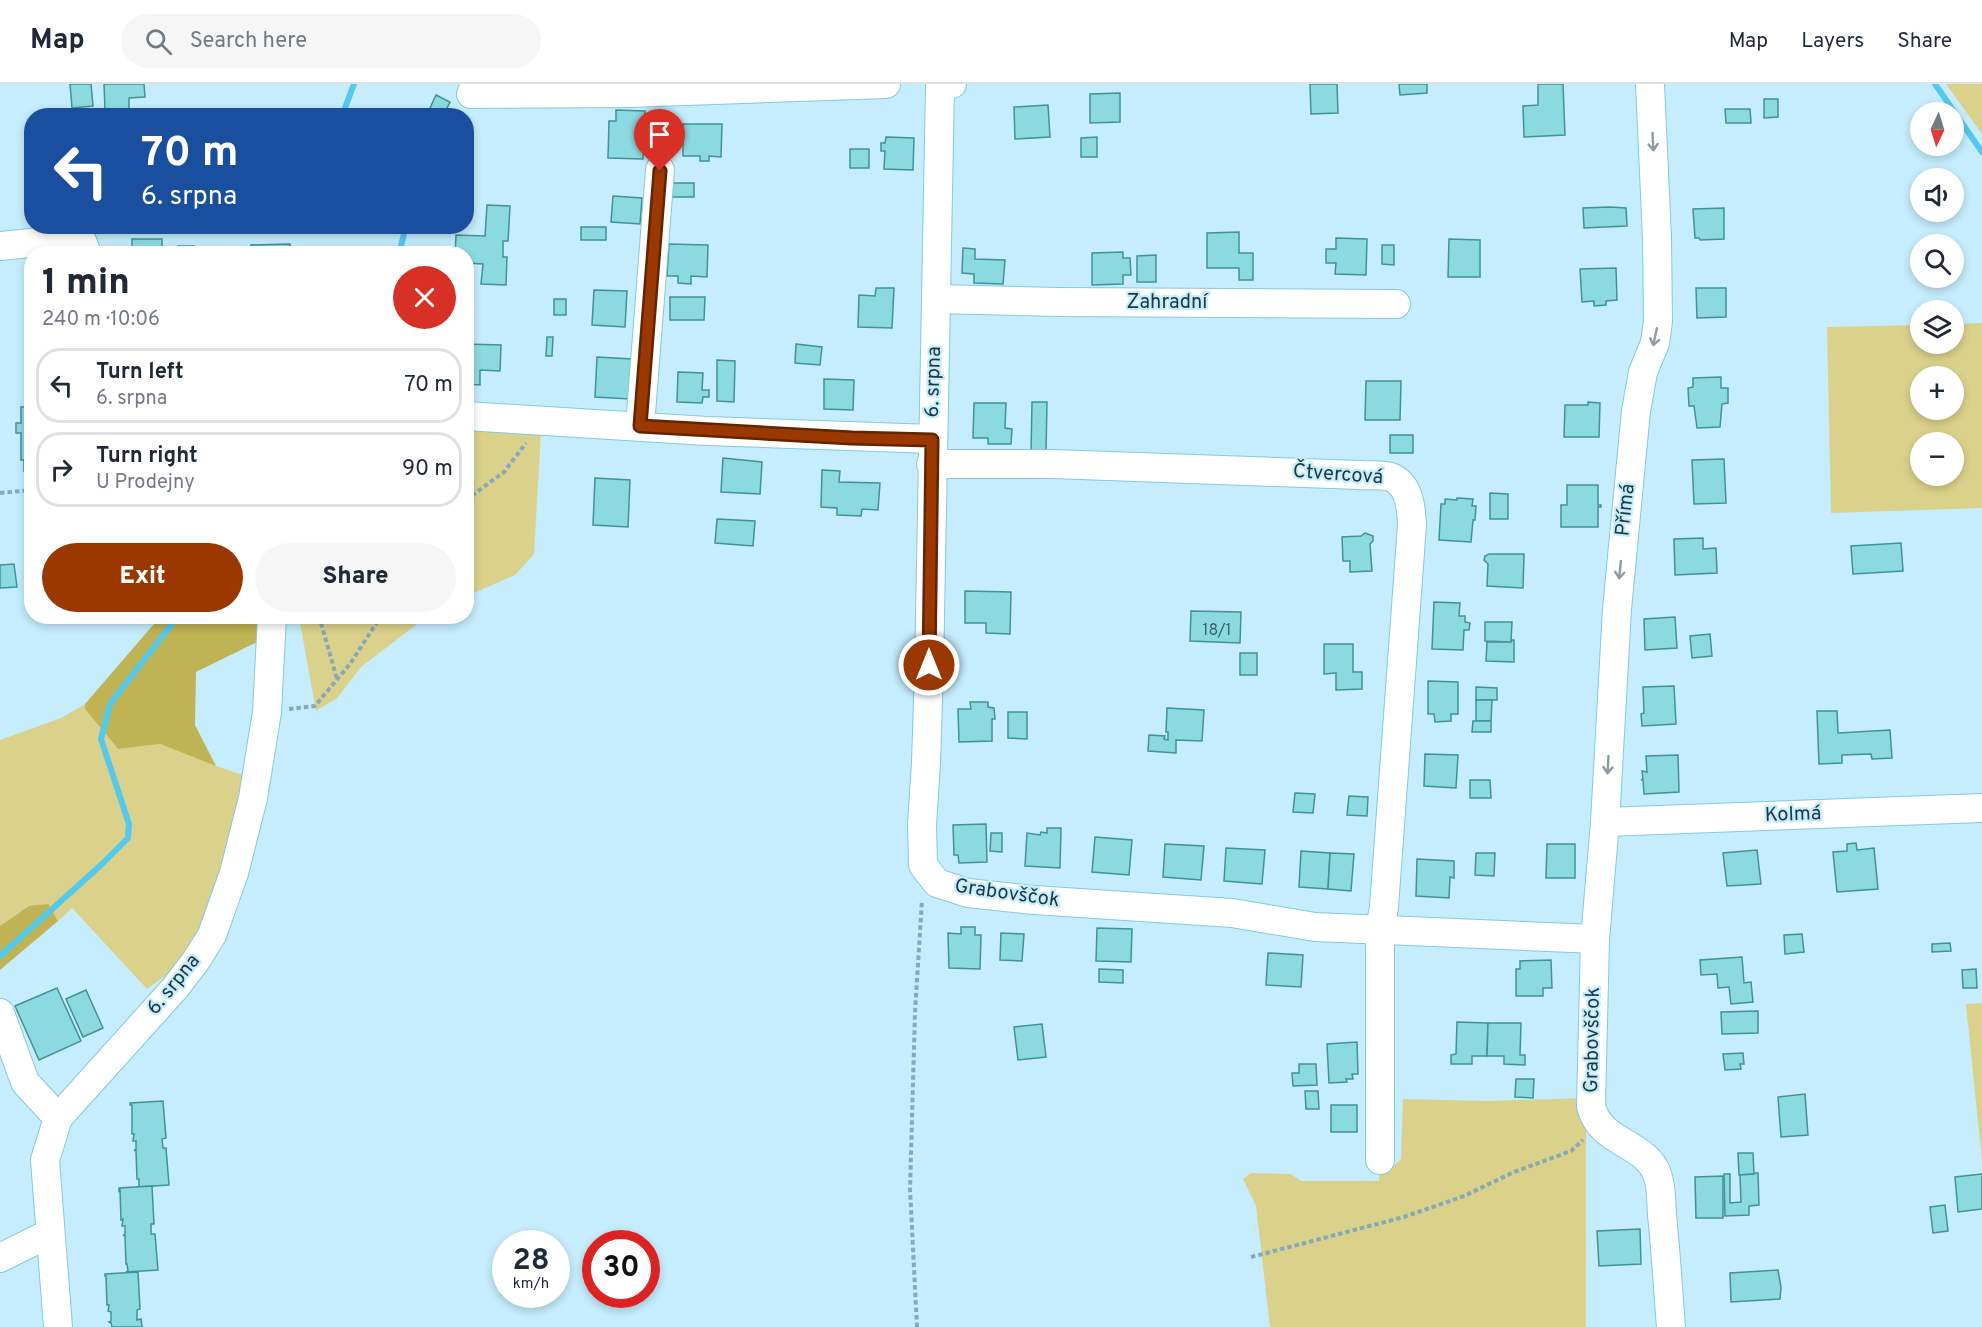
<!DOCTYPE html>
<meta charset="utf-8">
<style>
:root{--surface:#fff;--page:#f6f6f7;--text:#1f2937;--muted:#747a83;--line:#e0e1e3;--accent:#9b3800}
body{margin:0;font-family:Overpass,sans-serif;background:var(--page);color:var(--text);height:100vh;display:flex;flex-direction:column;font-size:22px;white-space:nowrap}
*{box-sizing:border-box;margin:0}
p{font-size:20px;color:var(--muted)}
.icon{flex:none;width:33px;height:33px;fill:none;stroke:currentColor;stroke-width:2;stroke-linecap:round;stroke-linejoin:round}
.map{position:relative;flex:1;overflow:hidden}
.side{position:absolute;left:24px;top:162px;width:450px;height:378px;display:flex;flex-direction:column;background:var(--surface);border-radius:24px;box-shadow:0 3px 9px #0003}
.side>*{flex:none}
.hud{position:absolute;left:24px;top:24px;width:450px;height:126px;border-radius:24px;box-shadow:0 3px 9px #0003;background:#1a4fa0;color:#fff;overflow:hidden}
.needle{width:39px;rotate:184deg}
.controls{position:absolute;left:1910px;top:18px;display:grid;gap:12px}
.controls a{display:grid;place-items:center;width:54px;height:54px;border-radius:50%;background:var(--surface);box-shadow:0 3px 9px #0003;font-size:30px}
.speed{position:absolute;left:492px;top:1146px;display:flex;gap:12px;font-size:30px;font-weight:700;text-align:center}
.speed>*{display:grid;place-content:center;width:78px;height:78px;border-radius:50%;background:var(--surface);box-shadow:0 3px 9px #0003;line-height:1}
.speed small{font-size:15px;font-weight:400}
.speed .limit{border:9px solid #d22;background:#fff;color:#111}
.pin{position:absolute;display:grid;place-items:center;width:51px;height:51px;color:#fff;margin:-62px -26px;border-radius:50% 50% 50% 0;rotate:-45deg;box-shadow:0 0 6px #0007}
.pin .icon{rotate:45deg}
.me{position:absolute;width:66px;margin:-33px;rotate:0deg;stroke-linejoin:round;filter:drop-shadow(0 0 4px #0008)}
.turn{display:flex;align-items:center;gap:21px;height:126px;padding:0 18px;font-size:27px}
.turn .icon{width:78px;height:78px;stroke-width:2.5}
.turn b{display:block;font-size:42px;line-height:51px}
.round{display:grid;place-items:center;flex:none;width:63px;height:63px;border-radius:32px;background:var(--page)}
.summary{display:flex;align-items:center;justify-content:space-between;height:102px;padding:0 18px}
h1{font-size:36px;font-weight:800;line-height:45px}
.action{display:flex;gap:12px;margin-top:auto;padding:12px 18px}
.action a{flex:1;height:69px;border-radius:36px;background:var(--accent);color:#fff;font-size:24px;font-weight:800;line-height:69px;text-align:center}
.action a+a{background:var(--page);color:var(--text)}
ul{padding:0;list-style:none}
li{display:flex;align-items:center;gap:18px;height:75px;margin:0 12px 9px;padding:0 6px;border:3px solid var(--line);border-radius:24px}
li div{flex:1}
li b{display:block;font-size:22px}
li em{font-style:normal}
header{display:flex;align-items:center;gap:36px;box-sizing:border-box;height:84px;padding:0 30px;background:var(--surface);border-bottom:2px solid var(--line)}
header strong{font-size:28px}
nav{display:flex;gap:33px;margin-inline-start:auto;font-size:21px}
.search{width:420px;height:54px;background:var(--page);display:flex;align-items:center;gap:15px;box-sizing:border-box;padding:0 21px;border-radius:33px;color:var(--muted);font-size:22px}
.map>svg:first-child{display:block}
.green{fill:#dad28b;fill-rule:evenodd}
.forest{fill:#bfb354}
.lines{fill:none;stroke-linecap:round;stroke-linejoin:round}
.stream{stroke:#52c9ef;stroke-width:6}
.building{fill:#8bdae0;stroke:#429197;stroke-width:1.5}
.minor-casing{stroke:#84c9e1;stroke-width:30}
.path{stroke:#85a9b6;stroke-width:4;stroke-dasharray:4.5 3;stroke-linecap:butt}
.minor{stroke:#fff;stroke-width:28}
.oneway{stroke:#8e9ca1}
.route-casing{stroke:#652400;stroke-width:15}
.route{stroke:#9b3800;stroke-width:10}
.labels{text-anchor:middle;dominant-baseline:central;stroke-width:4.5;stroke-linejoin:round;paint-order:stroke}
.number-label{font-size:16px;fill:#38616a}
.street-label{font-size:20px;fill:#1c3943;stroke:#c5edfd}
</style>
<header>
<strong>Map</strong>
<div class="search"><svg class="icon" aria-label="search" viewBox="0 0 24 24"><circle cx="10" cy="10" r="6"/><path d="M15 15l6 6"/></svg>Search here</div>
<nav><a>Map</a><a>Layers</a><a>Share</a></nav>
</header>
<div class="map">
<svg width="1982" height="1243" viewBox="0 0 1982 1243">
<rect width="100%" height="100%" fill="#c5edfd"/>
<!-- green -->
<g class="green">
<polygon points="1946,0 1982,0 1982,50"/>
<path d="M1982,239v185l-151,5 -4,-186 93,-2v19h33v-20zM1920,292h33v34h-33zM1920,358h33v34h-33z"/>
<polygon points="466,340 541,348 534,470 515,491 467,512"/>
<polygon points="299,533 299,532 426,533 361,583 337,614 316,627"/>
<polygon points="85,620 85,625 118,665 160,660 216,682 263,698 240,719 201,850 179,882 147,905 72,824 58,837 48,821 29,822 0,842 0,656 61,634"/>
<polygon points="1982,919 1982,1077 1966,920"/>
<polygon points="1586,1014 1586,1243 1270,1243 1256,1122 1243,1095 1251,1089 1291,1090 1301,1097 1379,1097 1380,1084 1390,1085 1401,1075 1403,1015 1488,1017"/>
</g>
<!-- forest -->
<g class="forest">
<polygon points="160,533 261,533 263,555 196,588 195,641 216,682 160,660 118,665 85,625 85,620"/>
<polygon points="48,820 58,837 0,886 0,842 29,822"/>
</g>
<g class="lines">
<!-- stream -->
<g class="stream">
<polyline points="1935,0 1982,68"/>
<polyline points="342,32 354,0"/>
<polyline points="399,170 406,142"/>
<polyline points="0,872 101,781 128,754 129,740 101,655 110,620 178,532"/>
</g>
</g>
<!-- building -->
<g class="building">
<polygon points="70,0 91,0 93,22 72,24"/>
<polygon points="104,0 144,0 145,13 129,14 129,25 105,26"/>
<polygon points="1310,0 1337,0 1338,29 1311,30"/>
<polygon points="1399,0 1427,0 1427,9 1400,11"/>
<polygon points="1538,0 1563,0 1565,51 1524,53 1523,22 1538,21"/>
<polygon points="1120,9 1120,38 1090,39 1090,10"/>
<polygon points="436,11 450,18 444,30 430,24"/>
<polygon points="1764,15 1778,15 1778,33 1764,34"/>
<polygon points="1048,21 1050,53 1015,55 1014,23"/>
<polygon points="1725,25 1750,25 1751,39 1726,39"/>
<polygon points="616,26 645,27 643,75 608,74 609,37 616,37"/>
<polygon points="683,40 722,40 721,73 709,72 709,77 700,77 700,72 683,72"/>
<polygon points="886,53 914,54 913,86 884,85 885,67 881,67 881,59 885,59"/>
<polygon points="1097,53 1097,73 1081,73 1081,54"/>
<rect x="850" y="65" width="19" height="19"/>
<rect x="671" y="99" width="23" height="14"/>
<polygon points="613,112 642,114 640,140 611,138"/>
<polygon points="487,121 510,122 508,157 503,157 503,173 507,173 506,201 481,200 483,180 466,179 466,170 455,170 456,151 485,152"/>
<polygon points="1610,123 1626,124 1627,142 1584,144 1583,124"/>
<polygon points="1724,124 1724,155 1700,156 1699,154 1695,154 1693,125"/>
<rect x="581" y="143" width="25" height="13"/>
<polygon points="1239,148 1239,169 1253,169 1253,196 1239,196 1239,184 1207,184 1207,149"/>
<polygon points="1336,154 1367,155 1366,191 1335,190 1336,179 1326,179 1326,165 1336,165"/>
<rect x="132" y="155" width="30" height="15"/>
<polygon points="1449,155 1480,156 1480,193 1448,193"/>
<polygon points="290,160 291,170 251,170 251,161"/>
<polygon points="669,160 708,161 707,193 691,192 691,200 678,199 678,192 667,192"/>
<polygon points="1382,161 1394,161 1394,181 1382,180"/>
<rect x="178" y="162" width="16" height="8"/>
<polygon points="963,164 975,165 975,175 1005,176 1003,200 974,199 974,190 962,189"/>
<polygon points="1123,168 1123,174 1130,174 1131,191 1123,191 1123,200 1092,201 1092,169"/>
<polygon points="1156,171 1156,198 1137,198 1137,172"/>
<polygon points="1616,184 1617,216 1606,217 1606,221 1594,222 1594,217 1582,218 1580,185"/>
<polygon points="876,204 894,204 892,244 858,243 859,211 875,212"/>
<polygon points="1696,204 1726,204 1726,233 1697,234"/>
<polygon points="594,206 627,207 625,243 592,241"/>
<polygon points="670,213 705,213 704,236 670,236"/>
<rect x="554" y="215" width="12" height="16"/>
<polygon points="547,253 553,253 552,272 546,272"/>
<polygon points="466,260 501,261 500,287 480,286 480,301 466,300"/>
<polygon points="796,260 822,263 820,281 795,279"/>
<polygon points="597,273 632,275 630,315 595,313"/>
<polygon points="717,276 735,277 734,318 717,317"/>
<polygon points="678,288 703,289 702,306 709,306 709,313 703,313 702,319 677,318"/>
<polygon points="1721,293 1721,304 1728,304 1728,319 1722,320 1720,343 1697,344 1694,322 1689,322 1688,304 1693,303 1693,294"/>
<polygon points="824,295 854,296 853,326 824,325"/>
<polygon points="1366,297 1401,297 1400,336 1365,336"/>
<polygon points="1032,318 1047,318 1046,369 1031,369"/>
<polygon points="1588,318 1600,319 1599,353 1564,353 1565,321 1588,321"/>
<polygon points="974,319 1006,319 1005,344 1012,345 1011,360 988,360 988,354 973,354"/>
<polygon points="21,323 32,323 32,387 24,387 24,376 21,376 21,349 16,349 16,339 21,339"/>
<rect x="1390" y="351" width="23" height="18"/>
<polygon points="723,374 762,378 760,410 721,408"/>
<polygon points="1724,375 1726,419 1694,420 1692,376"/>
<polygon points="822,386 840,387 839,398 880,399 878,426 862,425 861,432 837,431 837,424 821,423"/>
<polygon points="595,394 630,396 628,443 593,441"/>
<polygon points="1567,401 1598,401 1598,421 1601,421 1601,423 1598,423 1598,443 1561,443 1561,421 1567,421"/>
<polygon points="1490,409 1508,410 1508,435 1490,435"/>
<polygon points="1457,414 1473,415 1472,422 1476,422 1475,436 1473,436 1471,458 1439,456 1441,420 1445,420 1445,415 1457,416"/>
<polygon points="717,435 755,437 753,462 715,459"/>
<polygon points="1365,449 1373,452 1373,457 1370,460 1372,487 1350,488 1350,477 1343,477 1342,453 1361,452"/>
<polygon points="1703,454 1703,465 1716,464 1717,489 1675,491 1674,455"/>
<polygon points="1901,459 1903,487 1853,490 1851,462"/>
<polygon points="1489,470 1524,470 1523,504 1487,502 1488,480 1484,476 1485,472"/>
<polygon points="14,480 17,503 0,504 0,481"/>
<polygon points="965,507 1011,508 1010,550 986,549 986,539 965,539"/>
<polygon points="1434,518 1460,519 1459,532 1465,532 1465,538 1470,539 1469,546 1464,546 1463,566 1432,565"/>
<polygon points="1191,527 1241,528 1240,559 1190,557"/>
<polygon points="1675,533 1677,564 1645,566 1644,535"/>
<polygon points="1485,538 1512,538 1511,558 1485,557"/>
<polygon points="1710,550 1712,572 1692,574 1690,552"/>
<polygon points="1512,556 1514,556 1514,578 1486,577 1487,558 1511,558"/>
<polygon points="1324,560 1353,560 1353,588 1362,588 1362,605 1336,606 1336,589 1324,590"/>
<rect x="1240" y="569" width="17" height="22"/>
<polygon points="1428,597 1458,598 1458,630 1451,630 1451,637 1435,638 1434,630 1428,630"/>
<polygon points="1674,602 1676,640 1642,642 1641,630 1644,629 1643,603"/>
<polygon points="1476,603 1497,604 1497,616 1476,616"/>
<polygon points="1476,616 1492,616 1491,637 1476,637"/>
<polygon points="970,618 988,618 988,623 994,624 995,635 992,635 992,657 959,658 958,625 971,625"/>
<polygon points="1167,624 1204,626 1202,657 1176,656 1176,669 1148,667 1149,651 1165,652 1164,655 1168,656 1168,648 1166,648"/>
<polygon points="1817,627 1837,627 1838,649 1890,646 1892,674 1872,675 1871,670 1842,671 1842,679 1819,680"/>
<polygon points="1008,628 1027,628 1027,655 1008,654"/>
<polygon points="1473,637 1491,637 1491,648 1472,648"/>
<polygon points="1425,670 1458,671 1456,704 1424,702"/>
<polygon points="1678,671 1679,708 1644,710 1643,696 1641,696 1643,695 1642,687 1647,688 1646,672"/>
<polygon points="1470,696 1490,696 1491,714 1470,714"/>
<polygon points="1295,709 1315,710 1313,729 1293,728"/>
<polygon points="1349,712 1368,713 1367,732 1347,731"/>
<polygon points="986,740 987,778 959,779 958,771 954,771 953,741"/>
<polygon points="1047,744 1061,744 1060,784 1025,782 1027,749 1040,751 1041,748 1047,749"/>
<polygon points="991,749 1002,749 1002,768 990,767"/>
<polygon points="1095,753 1132,756 1129,791 1092,788"/>
<polygon points="1856,759 1857,766 1874,764 1878,805 1837,808 1833,768 1847,767 1847,760"/>
<polygon points="1165,760 1204,762 1201,796 1163,793"/>
<polygon points="1547,760 1575,760 1575,794 1546,794"/>
<polygon points="1226,764 1265,766 1262,800 1224,797"/>
<polygon points="1757,766 1761,800 1727,802 1723,769"/>
<polygon points="1301,767 1330,769 1328,805 1299,803"/>
<polygon points="1330,769 1354,770 1351,807 1328,805"/>
<polygon points="1476,769 1495,769 1494,792 1475,791"/>
<polygon points="1417,775 1454,777 1454,794 1450,793 1449,814 1416,812"/>
<polygon points="961,843 975,843 975,851 981,851 980,885 949,884 948,849 961,850"/>
<polygon points="1097,844 1132,845 1131,878 1096,877"/>
<polygon points="1001,849 1024,850 1022,877 1000,876"/>
<polygon points="1802,850 1804,868 1785,870 1784,851"/>
<polygon points="1950,859 1951,867 1932,868 1932,860"/>
<polygon points="1268,869 1303,871 1301,903 1266,901"/>
<polygon points="1742,873 1744,899 1751,898 1753,918 1731,920 1729,903 1718,904 1717,890 1701,891 1700,876"/>
<polygon points="1551,876 1552,904 1543,904 1543,912 1516,912 1516,885 1520,885 1520,877"/>
<polygon points="1099,885 1123,886 1123,899 1099,898"/>
<polygon points="1976,885 1977,904 1963,904 1962,886"/>
<polygon points="57,904 81,957 39,976 15,922"/>
<polygon points="86,906 103,944 83,953 66,915"/>
<polygon points="1758,927 1758,949 1722,950 1721,928"/>
<polygon points="1457,938 1488,939 1487,972 1472,972 1472,980 1451,980 1451,971 1456,970"/>
<polygon points="1488,939 1521,939 1520,971 1525,971 1525,981 1504,980 1504,972 1487,972"/>
<polygon points="1042,940 1046,973 1018,976 1014,943"/>
<polygon points="1357,958 1358,990 1352,990 1353,995 1346,995 1347,998 1329,999 1327,960"/>
<polygon points="1743,969 1744,980 1740,980 1741,985 1725,986 1723,970"/>
<polygon points="1299,980 1316,980 1317,1001 1293,1002 1292,989 1299,989"/>
<polygon points="1516,995 1534,995 1533,1014 1515,1013"/>
<polygon points="1305,1007 1318,1007 1319,1025 1306,1025"/>
<polygon points="1805,1010 1808,1051 1781,1053 1778,1013"/>
<polygon points="163,1017 166,1054 162,1055 163,1064 166,1064 169,1101 137,1103 139,1102 139,1095 137,1095 136,1067 134,1066 136,1066 136,1057 133,1057 134,1050 132,1050 132,1021 130,1021 130,1019"/>
<rect x="1331" y="1021" width="26" height="27"/>
<polygon points="1738,1069 1753,1069 1754,1090 1739,1091"/>
<polygon points="1754,1089 1758,1089 1759,1121 1749,1122 1749,1131 1725,1132 1724,1090 1730,1090 1730,1119 1741,1118 1740,1091 1754,1090"/>
<polygon points="1982,1090 1982,1125 1958,1128 1955,1093"/>
<polygon points="1723,1092 1723,1134 1696,1134 1695,1093"/>
<polygon points="152,1102 154,1140 151,1140 151,1150 155,1150 158,1186 126,1188 128,1187 127,1180 126,1180 125,1152 123,1151 125,1151 125,1142 122,1142 123,1135 121,1136 120,1106 119,1107 119,1104"/>
<polygon points="1945,1121 1948,1147 1933,1149 1930,1123"/>
<polygon points="1640,1145 1641,1180 1599,1182 1597,1147"/>
<polygon points="1778,1186 1781,1203 1780,1215 1731,1218 1730,1189"/>
<polygon points="138,1188 140,1225 137,1226 137,1236 141,1235 142,1243 112,1243 111,1239 109,1238 111,1237 111,1228 108,1227 109,1221 107,1221 106,1192 105,1192 105,1190"/>
</g>
<g class="lines">
<defs>
<g id="minor">
<polyline points="475,0 471,10 629,9 886,0"/>
<path d="M952,0l-12,2 -11,583 -3,94 -4,62 1,40 6,8 8,10 31,10 66,7 198,13 83,14 280,12 -4,167c9,38 54,36 66,68 5,12 4,28 5,41 4,38 6,75 9,112"/>
<polyline points="0,162 50,157 83,159 87,170"/>
<polyline points="937,215 1059,218 1396,220"/>
<polyline points="466,332 707,347 932,355"/>
<polyline points="640,342 660,86"/>
<path d="M931,380h122l306,11c9,1 26,-1 34,3 17,9 18,30 19,47l-28,382 -4,23v230"/>
<polyline points="1605,738 1982,724"/>
<polyline points="1595,855 1605,738 1617,525 1636,327 1643,288 1655,259 1658,237 1657,154 1650,0"/>
<polyline points="0,929 25,998 58,1034"/>
<polyline points="0,1174 50,1149"/>
<polyline points="58,1243 45,1076 58,1034 175,904 195,878 212,851 234,789 253,714 267,628 272,532"/>
</g>
</defs>
<!-- minor casing -->
<use href="#minor" class="minor-casing"/>
<!-- path -->
<g class="path">
<polyline points="0,409 32,406"/>
<polyline points="466,416 504,388 526,359"/>
<polyline points="319,532 337,595"/>
<polyline points="289,625 315,622 350,580 381,532"/>
<polyline points="1251,1173 1404,1133 1464,1112 1514,1088 1571,1067 1583,1056"/>
<polyline points="917,1243 910,1105 915,928 922,816"/>
</g>
<!-- minor -->
<use href="#minor" class="minor"/>
</g>
<!-- one-way arrows -->
<defs><path id="oneway-shaft" d="M-6 0H5M1.5-3L5.5 0L1.5 3" fill="none" stroke-width="1.6" stroke-linecap="round" stroke-linejoin="round" transform="scale(1.5)"/></defs>
<g class="oneway">
<use href="#oneway-shaft" transform="translate(1653 58) rotate(87)"/>
<use href="#oneway-shaft" transform="translate(1655 253) rotate(102)"/>
<use href="#oneway-shaft" transform="translate(1620 486) rotate(96)"/>
<use href="#oneway-shaft" transform="translate(1608 681) rotate(93)"/>
</g>
<g class="lines">
<defs>
<polyline id="route" points="660,87 640,342 852,354 932,356 929,581"/>
</defs>
<!-- route casing -->
<use href="#route" class="route-casing"/>
<!-- route -->
<use href="#route" class="route"/>
</g>
<g class="labels">
<!-- number labels -->
<g class="number-label">
<text x="1217" y="547">18/1</text>
</g>
<!-- street labels -->
<g class="street-label">
<text x="1167" y="219">Zahradní</text>
<text transform="translate(934 298) rotate(-88)">6. srpna</text>
<text transform="translate(1338 391) rotate(4)">Čtvercová</text>
<text transform="translate(1626 426) rotate(-84)">Přímá</text>
<text transform="translate(1793 731) rotate(-2)">Kolmá</text>
<text transform="translate(1007 810) rotate(8)">Grabovščok</text>
<text transform="translate(174 901) rotate(-51)">6. srpna</text>
<text transform="translate(1593 956) rotate(-89)">Grabovščok</text>
</g>
</g>
</svg>
<div class="controls">
<a><svg class="needle" viewBox="-14 -14 28 28"><path d="M0-13l5 13h-10z" fill="#e53935"/><path d="M0 13l5-13h-10z" fill="#747a83"/></svg></a>
<a><svg class="icon" aria-label="sound" viewBox="0 0 24 24"><path d="M4 9h4l5-4v14l-5-4H4zM17 9q2 3 0 6"/></svg></a>
<a><svg class="icon" aria-label="search" viewBox="0 0 24 24"><circle cx="10" cy="10" r="6"/><path d="M15 15l6 6"/></svg></a>
<a><svg class="icon" aria-label="layers" viewBox="0 0 24 24"><path d="M12 4l9 5-9 5-9-5zM3 14l9 5 9-5"/></svg></a>
<a>+</a>
<a>−</a>
</div>
<div class="speed"><div>28<small>km/h</small></div><div class="limit">30</div></div>
<div class="pin" style="left:660px;top:87px;background:#d93025"><svg class="icon" aria-label="arrive" viewBox="0 0 24 24"><path d="M6 21V4h12l-3 4 3 4H6"/></svg></div>
<svg class="me" style="left:929px;top:581px" viewBox="-20 -20 40 40"><circle r="17" fill="#9b3800" stroke="#fff" stroke-width="3"/><path d="M0-11L8 9 0 5-8 9z" fill="#fff"/></svg>
<div class="hud">
<div class="turn"><svg class="icon" aria-label="left" viewBox="0 0 24 24"><path d="M17 20v-9H6M10 6l-5 5 5 5"/></svg><div><b>70 m</b>6. srpna</div></div>
</div>
<section class="side">
<div class="summary"><div><h1>1 min</h1><p>240 m · 10:06</p></div><a class="round" style="background:#d93025;color:#fff"><svg class="icon" aria-label="close" viewBox="0 0 24 24"><path d="M6 6l12 12M18 6L6 18"/></svg></a></div>
<ul>
<li><svg class="icon" aria-label="left" viewBox="0 0 24 24"><path d="M17 20v-9H6M10 6l-5 5 5 5"/></svg><div><b>Turn left</b><p>6. srpna</p></div><em>70 m</em></li>
<li><svg class="icon" aria-label="right" viewBox="0 0 24 24"><path d="M7 20v-9h11M14 6l5 5-5 5"/></svg><div><b>Turn right</b><p>U Prodejny</p></div><em>90 m</em></li>
</ul>
<div class="action"><a>Exit</a><a>Share</a></div>
</section>
</div>
